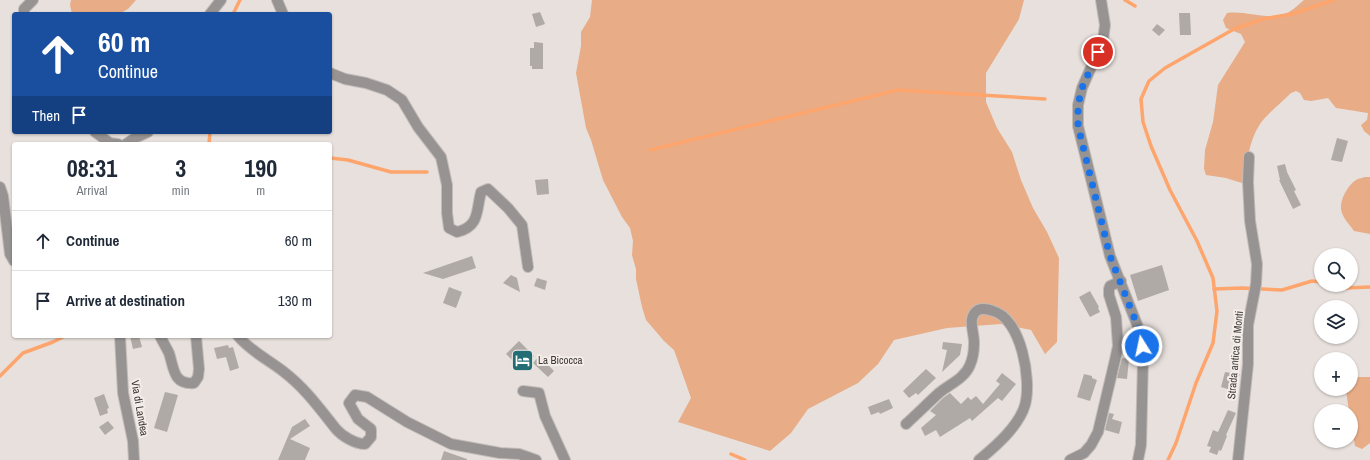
<!DOCTYPE html>
<meta charset="utf-8">
<style>
:root{--surface:#fff;--page:#f6f6f7;--text:#1f2937;--muted:#747a83;--line:#e0e1e3}
body{margin:0;font-family:"Archivo Narrow",sans-serif;background:var(--page);color:var(--text);height:100vh;display:flex;flex-direction:column;font-size:15px;white-space:nowrap}
*{box-sizing:border-box;margin:0}
p{font-size:13px;color:var(--muted)}
.icon{flex:none;width:22px;height:22px;fill:none;stroke:currentColor;stroke-width:2;stroke-linecap:round;stroke-linejoin:round}
.map{position:relative;flex:1;overflow:hidden}
.details{position:absolute;left:12px;top:142px;width:320px;height:196px;display:flex;flex-direction:column;background:var(--surface);border-radius:4px;box-shadow:0 1px 3px #0004}
.details>*{flex:none}
.hud{position:absolute;left:12px;top:12px;width:320px;height:122px;border-radius:4px;box-shadow:0 1px 3px #0004;background:#1a4fa0;color:#fff;overflow:hidden}
.tools{position:absolute;left:1314px;top:248px;display:grid;gap:8px}
.tools a{display:grid;place-items:center;width:44px;height:44px;border-radius:50%;background:var(--surface);box-shadow:0 1px 3px #0004;font-size:20px}
.pin{position:absolute;display:grid;place-items:center;width:34px;height:34px;color:#fff;margin:-17px;border:2px solid #fff;border-radius:50%;box-shadow:0 1px 4px #0007}
.me{position:absolute;width:44px;margin:-22px;rotate:350deg;stroke-linejoin:round;filter:drop-shadow(0 0 3px #0008)}
.turn{display:flex;align-items:center;gap:14px;height:84px;padding:0 20px;font-size:18px}
.turn .icon{width:52px;height:52px;stroke-width:2.5}
.turn b{display:block;font-size:28px;line-height:34px}
.then{display:flex;align-items:center;height:38px;padding:0 20px;background:#0003;gap:8px;font-size:15px}
.eta{display:flex;justify-content:space-evenly;align-items:center;height:68px;text-align:center}
.eta b{font-size:24px;font-weight:800;line-height:28px}
ul{padding:0;list-style:none}
li{display:flex;align-items:center;gap:12px;height:60px;padding:0 20px;border-top:1px solid var(--line)}
li div{flex:1}
li b{display:block;font-size:15px}
li em{font-style:normal}
.map>svg:first-child{display:block}
.green{fill:#e8ac87}
.lines{fill:none;stroke-linecap:round;stroke-linejoin:round}
.stream{stroke:#fda56d;stroke-width:3.5}
.building{fill:#b0aaa6}
.minor-casing{stroke:#c2bbb8;stroke-width:12}
.minor{stroke:#969392;stroke-width:10}
.route{stroke:#1a73e8;stroke-width:7;stroke-dasharray:0 12.6}
.labels{text-anchor:middle;dominant-baseline:central;stroke-width:4;stroke-linejoin:round;paint-order:stroke}
.street-label{font-size:11px;fill:#3d3a38;stroke:#f4ede9}
.poi-label{font-size:11px;fill:#3d3a38;stroke:#f4ede9;text-anchor:start}
</style>
<div class="map">
<svg width="1370" height="460" viewBox="0 0 1370 460">
<rect width="100%" height="100%" fill="#e7e0dc"/>
<!-- green -->
<g class="green">
<polygon points="71,0 136,0 128,9 119,14 72,14 70,5"/>
<polygon points="592,0 1024,0 1019,19 986,73 986,102 997,128 1012,152 1021,180 1033,208 1047,232 1059,258 1057,342 1045,354 1031,330 1001,324 947,328 894,340 878,364 858,383 808,409 791,433 770,451 678,422 691,398 674,350 664,341 646,320 642,307 636,279 636,269 632,255 633,241 630,228 622,217 603,180 591,140 586,128 576,73 581,46 581,32 590,17"/>
<path d="M1304,0h66v136l-6,-5 -3,-6 6,-5 1,-7 -32,-5 -8,-10 -17,3 -7,-1 -4,-7 -4,-2 -5,2c-9,9 -24,21 -31,31 -12,18 -13,40 -15,60l-19,-6 -20,-3 -2,-6 1,-19 8,-28 5,-37 27,-43 -4,-8 -15,-6 -3,-8 4,-7c21,-3 42,9 62,-1 5,-3 10,-8 15,-12z"/>
<path d="M1365,177h5v57l-16,-3c-5,-7 -12,-14 -13,-22 -1,-10 7,-24 15,-29 3,-2 7,-2 9,-3z"/>
<polygon points="1356,377 1370,377 1370,443 1362,449 1355,446 1351,423 1351,411 1349,411 1346,391 1347,389 1351,389 1351,382"/>
</g>
<g class="lines">
<!-- stream -->
<g class="stream">
<polyline points="1125,0 1135,6"/>
<polyline points="233,14 240,0"/>
<polyline points="209,144 210,132"/>
<polyline points="650,150 898,90 1045,99"/>
<polyline points="330,158 348,160 391,172 427,172"/>
<polyline points="1333,285 1346,288 1370,287"/>
<polyline points="1214,289 1242,288 1282,290 1312,281 1321,282"/>
<polyline points="0,376 23,353 53,342 65,336"/>
<polyline points="731,454 745,460"/>
<polyline points="1168,460 1176,443 1196,383 1213,343 1217,311 1213,278 1197,241 1170,190 1151,146 1143,122 1141,99 1149,81 1165,68 1234,29 1263,19 1292,14 1334,0"/>
</g>
</g>
<!-- building -->
<g class="building">
<polygon points="540,12 545,24 536,27 532,14"/>
<polygon points="1179,13 1190,13 1191,35 1180,35"/>
<polygon points="1157,24 1165,30 1159,36 1152,30"/>
<polygon points="534,42 543,43 543,69 532,69 532,66 530,66 530,48 534,48"/>
<polygon points="1337,138 1348,141 1342,162 1331,160"/>
<polygon points="1285,164 1287,172 1296,190 1294,191 1301,205 1293,209 1279,180 1280,180 1277,166"/>
<polygon points="548,179 549,194 537,195 535,180"/>
<polygon points="472,256 476,268 443,279 423,273"/>
<polygon points="1162,265 1169,290 1138,301 1130,275"/>
<polygon points="511,275 517,278 520,292 503,283"/>
<polygon points="537,278 547,281 545,290 534,286"/>
<polygon points="449,287 462,292 456,308 443,303"/>
<polygon points="1090,291 1099,307 1098,308 1100,312 1090,317 1079,297"/>
<polygon points="130,336 139,336 142,347 133,349"/>
<polygon points="519,341 534,356 523,370 506,354"/>
<polygon points="943,342 962,344 960,355 942,372 947,350 942,349"/>
<polygon points="228,345 229,348 233,347 239,368 230,371 226,357 217,359 214,348"/>
<polygon points="539,356 554,371 548,377 533,363"/>
<polygon points="1122,358 1129,359 1127,379 1117,378"/>
<polygon points="926,369 936,378 918,395 916,393 909,398 903,391"/>
<polygon points="1225,372 1231,373 1232,372 1240,374 1235,389 1231,388 1231,390 1221,387"/>
<polygon points="1002,373 1016,384 1002,401 998,398 972,421 970,418 940,437 936,430 925,436 921,428 936,415 930,411 943,398 950,393 961,404 968,397 971,400 976,396 983,404 1000,384 996,381"/>
<polygon points="1084,374 1092,376 1092,378 1097,380 1090,401 1077,397"/>
<polygon points="165,392 178,395 167,432 154,428"/>
<polygon points="104,394 109,408 107,409 108,413 100,416 94,398"/>
<polygon points="889,399 893,408 880,414 879,412 871,415 868,407"/>
<polygon points="1228,410 1236,413 1226,435 1227,436 1221,451 1219,450 1217,455 1209,452 1211,447 1207,446 1213,430 1218,432"/>
<polygon points="1109,413 1114,414 1112,419 1122,422 1119,434 1105,430"/>
<polygon points="305,419 310,426 290,439 310,448 305,460 278,460 292,427"/>
<polygon points="108,421 114,428 105,435 99,427"/>
<polygon points="444,451 467,459 467,460 441,460"/>
</g>
<g class="lines">
<defs>
<g id="minor">
<polyline points="277,0 283,14"/>
<polyline points="1101,0 1105,25 1103,40 1082,88 1078,105 1078,126 1110,256 1140,332 1143,359 1141,445 1138,460"/>
<polyline points="24,14 24,9 33,0"/>
<polyline points="210,14 221,0"/>
<path d="M330,73l15,6 21,4 21,7 15,10 16,27 23,30 6,28v28l2,15 8,4c23,-6 19,-21 24,-40l7,-3 20,19 14,17 6,42"/>
<polyline points="95,132 110,143 118,144"/>
<polyline points="126,144 135,138 148,132"/>
<polyline points="0,187 3,196 10,254 14,261"/>
<polyline points="120,336 123,393 133,441 134,460"/>
<path d="M160,336c3,6 6,11 9,17 5,15 4,32 25,30l4,-6 1,-8 -3,-33"/>
<path d="M238,336c12,15 31,24 46,36 21,16 36,37 52,57 6,7 19,15 29,15l6,-7v-8l-13,-10 -9,-16 6,-8 12,2 40,25 44,22 49,9 19,1 17,6"/>
<polyline points="523,391 539,393 545,416 565,460"/>
<path d="M906,424c11,-10 22,-21 33,-31 11,-9 26,-15 31,-28 3,-7 4,-13 4,-21 1,-10 -8,-27 4,-34 5,-2 10,-1 15,1 28,7 39,69 32,94 -6,21 -29,41 -46,55"/>
<polyline points="1070,460 1084,453 1091,445 1098,432 1115,360 1118,346 1116,317 1109,295 1109,289 1110,286 1121,281"/>
<polyline points="1238,460 1248,364 1248,325 1256,284 1257,264 1250,221 1248,182 1249,157"/>
</g>
</defs>
<!-- minor casing -->
<use href="#minor" class="minor-casing"/>
<!-- minor -->
<use href="#minor" class="minor"/>
</g>
<g class="lines">
<!-- route -->
<polyline class="route" points="1098,52 1082,88 1078,105 1078,126 1110,256 1140,332 1142,346"/>
</g>
<!-- icons -->
<defs>
<symbol id="hotel-square" viewBox="-11 -11 22 22"><rect x="-9" y="-9" width="18" height="18" rx="4" fill="#226e74" stroke="#f4ede9"/><path d="M-6-4.5h1.5V1H6V5H4.5V3h-9V5H-6ZM-4 0a1.8 1.8 0 1 1 3.6 0ZM.5 0V-2.5h3Q6-2.5 6 0Z" fill="#fff"/></symbol>
</defs>
<g fill-rule="evenodd">
<use href="#hotel-square" x="510" y="348" width="25" height="25"/>
</g>
<g class="labels">
<!-- street labels -->
<g class="street-label">
<text transform="translate(1235 355) rotate(-85)">Strada antica di Monti</text>
<text transform="translate(140 408) rotate(80)">Via di Landea</text>
</g>
<!-- poi labels -->
<g class="poi-label">
<text x="538" y="360">La Bicocca</text>
</g>
</g>
</svg>
<div class="tools">
<a><svg class="icon" aria-label="search" viewBox="0 0 24 24"><circle cx="10" cy="10" r="6"/><path d="M15 15l6 6"/></svg></a>
<a><svg class="icon" aria-label="layers" viewBox="0 0 24 24"><path d="M12 4l9 5-9 5-9-5zM3 14l9 5 9-5"/></svg></a>
<a>+</a>
<a>−</a>
</div>
<div class="pin" style="left:1098px;top:52px;background:#d93025"><svg class="icon" aria-label="arrive" viewBox="0 0 24 24"><path d="M6 21V4h12l-3 4 3 4H6"/></svg></div>
<svg class="me" style="left:1142px;top:346px" viewBox="-20 -20 40 40"><circle r="17" fill="#1a73e8" stroke="#fff" stroke-width="3"/><path d="M0-11L8 9 0 5-8 9z" fill="#fff"/></svg>
<div class="hud">
<div class="turn"><svg class="icon" aria-label="ahead" viewBox="0 0 24 24"><path d="M12 20V5M6 11l6-6 6 6"/></svg><div><b>60 m</b>Continue</div></div>
<div class="then">Then<svg class="icon" aria-label="arrive" viewBox="0 0 24 24"><path d="M6 21V4h12l-3 4 3 4H6"/></svg></div>
</div>
<section class="details">
<div class="eta">
<div><b>08:31</b><p>Arrival</p></div>
<div><b>3</b><p>min</p></div>
<div><b>190</b><p>m</p></div>
</div>
<ul>
<li><svg class="icon" aria-label="ahead" viewBox="0 0 24 24"><path d="M12 20V5M6 11l6-6 6 6"/></svg><div><b>Continue</b></div><em>60 m</em></li>
<li><svg class="icon" aria-label="arrive" viewBox="0 0 24 24"><path d="M6 21V4h12l-3 4 3 4H6"/></svg><div><b>Arrive at destination</b></div><em>130 m</em></li>
</ul>
</section>
</div>
